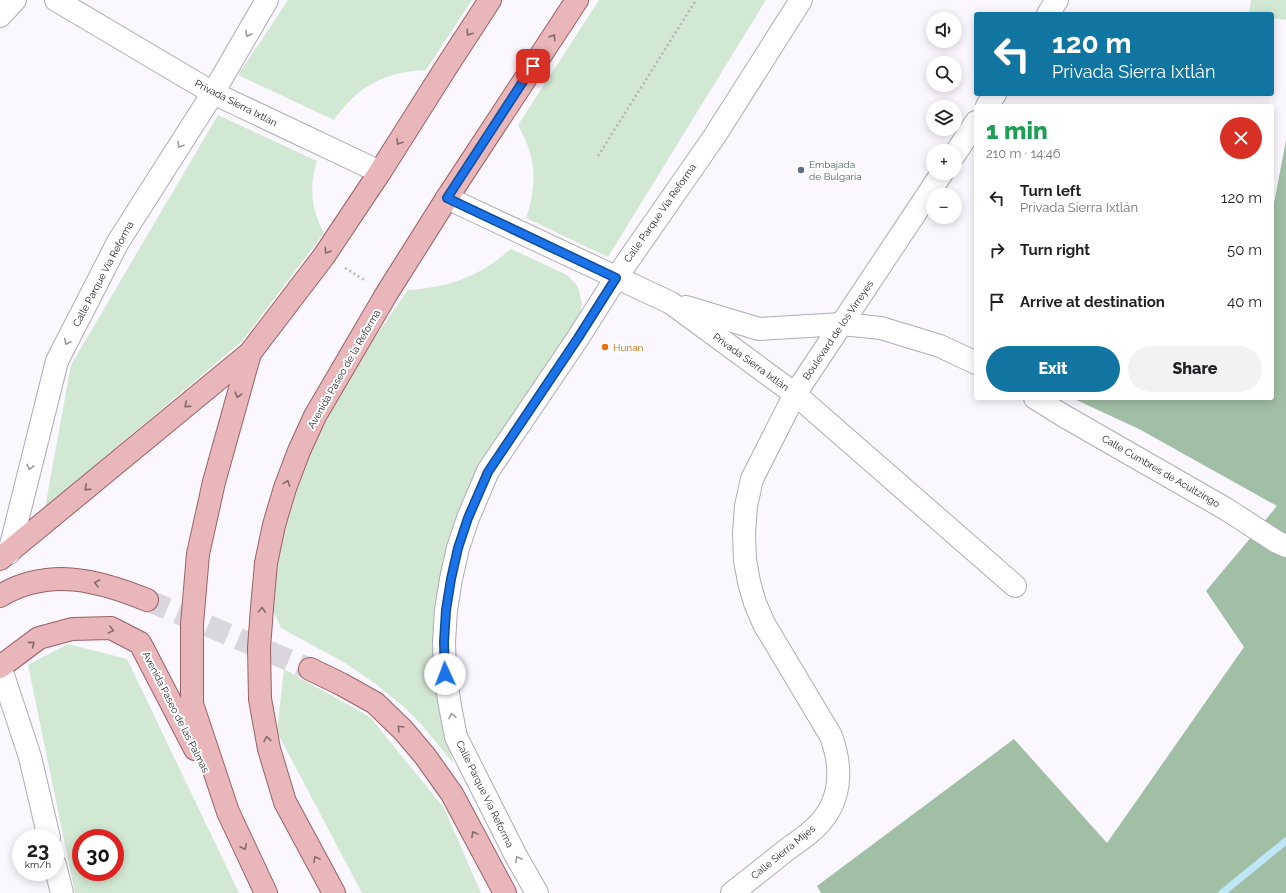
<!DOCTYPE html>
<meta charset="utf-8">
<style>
:root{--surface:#fff;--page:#f2f2f2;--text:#202124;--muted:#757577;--accent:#1175a2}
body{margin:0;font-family:Raleway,sans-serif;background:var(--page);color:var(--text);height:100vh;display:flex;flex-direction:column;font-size:15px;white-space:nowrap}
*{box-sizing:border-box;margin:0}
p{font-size:13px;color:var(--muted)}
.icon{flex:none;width:22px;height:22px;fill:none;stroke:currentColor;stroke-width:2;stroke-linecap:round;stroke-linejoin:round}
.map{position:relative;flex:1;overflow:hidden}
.details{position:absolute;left:974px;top:104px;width:300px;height:296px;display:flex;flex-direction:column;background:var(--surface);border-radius:4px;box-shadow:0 2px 10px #0003}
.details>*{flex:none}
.hud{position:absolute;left:974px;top:12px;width:300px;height:84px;border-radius:4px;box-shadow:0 2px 10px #0003;background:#1175a2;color:#fff;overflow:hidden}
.buttons{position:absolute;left:926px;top:12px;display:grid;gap:8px}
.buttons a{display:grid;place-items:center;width:36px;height:36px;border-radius:50%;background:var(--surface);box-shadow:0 2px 10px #0003;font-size:20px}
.speed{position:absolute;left:12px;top:829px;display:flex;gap:8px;font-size:20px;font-weight:700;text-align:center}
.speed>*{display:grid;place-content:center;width:52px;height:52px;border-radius:50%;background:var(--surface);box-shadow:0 2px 10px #0003;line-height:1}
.speed small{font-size:10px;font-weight:400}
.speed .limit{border:6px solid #d22;background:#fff;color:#111}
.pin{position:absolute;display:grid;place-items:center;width:34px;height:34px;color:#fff;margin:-17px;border-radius:8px;box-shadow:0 2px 6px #0006}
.me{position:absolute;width:44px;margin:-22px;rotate:358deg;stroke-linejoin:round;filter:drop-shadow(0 0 3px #0008)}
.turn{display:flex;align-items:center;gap:14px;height:84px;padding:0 12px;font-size:18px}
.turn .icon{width:52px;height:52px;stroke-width:2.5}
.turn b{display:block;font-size:28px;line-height:34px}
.round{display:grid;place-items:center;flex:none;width:42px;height:42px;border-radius:21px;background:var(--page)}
.overview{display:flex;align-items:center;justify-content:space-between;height:68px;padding:0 12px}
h1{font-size:24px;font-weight:800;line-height:30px;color:#1e9e55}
.action{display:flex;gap:8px;margin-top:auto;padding:8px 12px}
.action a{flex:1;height:46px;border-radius:24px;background:var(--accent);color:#fff;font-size:16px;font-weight:800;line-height:46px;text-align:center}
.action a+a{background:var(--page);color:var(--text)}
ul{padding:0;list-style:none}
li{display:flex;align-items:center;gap:12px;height:52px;padding:0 12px}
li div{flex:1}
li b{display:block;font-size:15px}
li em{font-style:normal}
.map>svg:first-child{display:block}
.green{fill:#d1e8d3;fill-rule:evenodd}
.forest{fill:#a1bfa4}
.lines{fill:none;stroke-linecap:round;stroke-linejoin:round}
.stream{stroke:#bde6f9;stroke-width:7}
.major-tunnel{stroke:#dad6dd;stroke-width:22;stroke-dasharray:22 11;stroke-linecap:butt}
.minor-casing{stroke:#b0a9b8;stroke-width:24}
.major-casing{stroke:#9a6166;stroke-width:24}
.path{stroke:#b7b3ba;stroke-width:2.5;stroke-dasharray:2 3;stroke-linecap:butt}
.minor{stroke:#fff;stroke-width:22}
.major{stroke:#e9b6b9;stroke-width:22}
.oneway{stroke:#846a6e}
.oneway2{stroke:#9b999c}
.route-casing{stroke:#114b97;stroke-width:10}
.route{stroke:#1a73e8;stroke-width:7}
.service-dot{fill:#5c6f8a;stroke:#fff;stroke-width:1.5}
.food-dot{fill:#e8710a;stroke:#fff;stroke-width:1.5}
.labels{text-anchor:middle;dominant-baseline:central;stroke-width:4;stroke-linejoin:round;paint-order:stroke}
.street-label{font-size:10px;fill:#201d23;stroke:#fff}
.service-label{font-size:10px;fill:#4e5e75;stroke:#fff;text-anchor:start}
.food-label{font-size:10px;fill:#c56008;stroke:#fff;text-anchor:start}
</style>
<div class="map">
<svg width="1286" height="893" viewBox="0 0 1286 893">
<rect width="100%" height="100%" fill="#fbf7fe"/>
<!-- green -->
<g class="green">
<path d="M288,0h184l-46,70c-42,2 -68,16 -92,50l-96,-45z"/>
<path d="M599,0h167l-158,257 -82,-39c12,-35 10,-61 -8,-93z"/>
<polygon points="1251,0 1286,0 1286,20 1272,18 1272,14 1249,14"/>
<path d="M218,115l99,46c-8,27 -6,47 7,72l-82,108 -197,167 26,-143z"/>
<path d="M511,249l56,26 6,6 5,6 4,17 -3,17 -99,147 -39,239 12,56 -31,-38 -18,-18 -28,-23 -31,-21 -64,-35 -9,-20 4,-43 8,-37 11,-37 13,-36 16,-34 39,-67 45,-64c43,-3 70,-13 103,-41z"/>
<path d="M68,644l59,15 112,234h-164l-47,-228zM81,838h34v34h-34z"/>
<polygon points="284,669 370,717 444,808 481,893 362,893 277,732"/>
</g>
<!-- forest -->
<polygon class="forest" points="1286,140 1286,893 821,893 817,886 1014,739 1107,843 1244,647 1206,591 1277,506 1139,429 1072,398 1272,398 1272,214"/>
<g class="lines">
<!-- stream -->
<polyline class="stream" points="1222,893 1286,841"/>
<!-- major-tunnel -->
<polyline class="major-tunnel" points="147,600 310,669"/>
<defs>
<g id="minor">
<polyline points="56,0 213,93 380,172"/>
<polyline points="1048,14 1057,0"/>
<polyline points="0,16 15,0"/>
<polyline points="987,106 995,94"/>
<polyline points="955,154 976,122"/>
<polyline points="447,198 671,303 795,394 1015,586"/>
<polyline points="686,307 759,329 842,324 881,328 940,346 976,363"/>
<polyline points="1035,398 1064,416 1226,509 1277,542 1286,546"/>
<polyline points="9,553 57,361 118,242 213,93 267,0"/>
<polyline points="0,666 30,757 49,838"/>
<polyline points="55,865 62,893"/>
<polyline points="537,893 516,856 456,737 450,706 445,674 444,642 446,610 451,579 458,548 468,518 488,471 578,338 616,278 714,137 801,0"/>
<path d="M732,893c18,-14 36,-28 53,-42 10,-7 20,-14 29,-22 28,-26 29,-60 17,-93l-67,-112 -9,-21 -6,-21 -4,-22 -1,-27 2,-27 6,-27 43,-85 147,-221"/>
</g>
<g id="major">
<polyline points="0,559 250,353"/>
<path d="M0,596c49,-29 98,-16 147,4"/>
<polyline points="0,667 39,638 72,629 111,628 140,643 195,749"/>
<polyline points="310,669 341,684 375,703 403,730 425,756 452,794 505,893"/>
<polyline points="266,893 228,812 192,704 192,624 198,554 214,482 250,353 324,256 380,172 447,66 490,0"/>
<polyline points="334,893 285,802 269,749 260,699 259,648 262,608 266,563 274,525 285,488 299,451 315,416 387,293 447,198 577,0"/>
</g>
</defs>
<!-- minor casing -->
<use href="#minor" class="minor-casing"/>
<!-- major casing -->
<use href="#major" class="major-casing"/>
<!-- path -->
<g class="path">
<polyline points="598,156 696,0"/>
<polyline points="345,268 366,281"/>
<polyline points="1281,435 1286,433"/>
</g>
<!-- minor -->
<use href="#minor" class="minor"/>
<!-- major -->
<use href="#major" class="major"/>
</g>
<!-- one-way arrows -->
<defs><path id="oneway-chevron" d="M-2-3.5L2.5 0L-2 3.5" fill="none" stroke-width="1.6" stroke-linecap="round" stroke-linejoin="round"/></defs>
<g class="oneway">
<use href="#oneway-chevron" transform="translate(469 33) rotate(123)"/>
<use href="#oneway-chevron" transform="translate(553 37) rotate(-57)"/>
<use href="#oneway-chevron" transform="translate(399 142) rotate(122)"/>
<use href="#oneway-chevron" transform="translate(327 251) rotate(124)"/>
<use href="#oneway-chevron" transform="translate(238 395) rotate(105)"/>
<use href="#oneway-chevron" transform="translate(187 405) rotate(140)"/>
<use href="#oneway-chevron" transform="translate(287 483) rotate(-70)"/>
<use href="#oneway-chevron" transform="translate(87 488) rotate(140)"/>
<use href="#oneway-chevron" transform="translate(97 583) rotate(-166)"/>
<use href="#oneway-chevron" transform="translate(262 610) rotate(-86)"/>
<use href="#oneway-chevron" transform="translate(111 630) rotate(14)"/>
<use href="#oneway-chevron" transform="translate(32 644) rotate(-36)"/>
<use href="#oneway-chevron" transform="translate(400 728) rotate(-135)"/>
<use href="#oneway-chevron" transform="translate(267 739) rotate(-100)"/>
<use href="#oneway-chevron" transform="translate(474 834) rotate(-118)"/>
<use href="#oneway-chevron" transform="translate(244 847) rotate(65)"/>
<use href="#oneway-chevron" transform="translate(316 859) rotate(-118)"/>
</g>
<g class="oneway2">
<use href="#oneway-chevron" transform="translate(248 34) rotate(120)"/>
<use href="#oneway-chevron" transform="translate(180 145) rotate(122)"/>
<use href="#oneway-chevron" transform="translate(67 342) rotate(117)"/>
<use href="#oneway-chevron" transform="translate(30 467) rotate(104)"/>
<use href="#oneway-chevron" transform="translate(452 716) rotate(-103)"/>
<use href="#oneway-chevron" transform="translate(518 859) rotate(-119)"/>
</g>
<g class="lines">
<defs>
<polyline id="route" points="445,674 444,642 446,610 451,579 458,548 468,518 488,472 578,338 616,278 447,198 533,66"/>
</defs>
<!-- route casing -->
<use href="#route" class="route-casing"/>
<!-- route -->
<use href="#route" class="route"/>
</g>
<!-- markers -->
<circle class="service-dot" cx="801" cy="170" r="4"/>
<circle class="food-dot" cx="605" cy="347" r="4"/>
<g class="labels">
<!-- street labels -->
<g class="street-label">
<text transform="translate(236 103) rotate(27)">Privada Sierra Ixtlán</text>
<text transform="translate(660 213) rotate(-55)">Calle Parque Vía Reforma</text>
<text transform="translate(103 274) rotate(-62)">Calle Parque Vía Reforma</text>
<text transform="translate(838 330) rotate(-56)">Boulevard de los Virreyes</text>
<text transform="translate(751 362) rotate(36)">Privada Sierra Ixtlán</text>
<text transform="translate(344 369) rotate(-60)">Avenida Paseo de la Reforma</text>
<text transform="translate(1161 471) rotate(30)">Calle Cumbres de Acultzingo</text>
<text transform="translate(176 712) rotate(63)">Avenida Paseo de las Palmas</text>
<text transform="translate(485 794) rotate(64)">Calle Parque Vía Reforma</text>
<text transform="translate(783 852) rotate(-39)">Calle Sierra Mijes</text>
</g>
<!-- service labels -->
<g class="service-label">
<text x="809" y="164">Embajada<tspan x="809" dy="12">de Bulgaria</tspan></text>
</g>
<!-- food labels -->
<g class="food-label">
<text x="613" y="347">Hunan</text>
</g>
</g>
</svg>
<div class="buttons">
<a><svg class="icon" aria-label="sound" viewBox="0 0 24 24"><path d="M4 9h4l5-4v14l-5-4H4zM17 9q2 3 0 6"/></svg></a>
<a><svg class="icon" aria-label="search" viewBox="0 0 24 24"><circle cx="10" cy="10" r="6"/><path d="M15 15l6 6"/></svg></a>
<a><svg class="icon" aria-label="layers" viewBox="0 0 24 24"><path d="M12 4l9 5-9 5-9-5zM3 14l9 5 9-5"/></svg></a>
<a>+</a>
<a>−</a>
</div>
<div class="speed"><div>23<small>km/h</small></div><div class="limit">30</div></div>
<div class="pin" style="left:533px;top:66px;background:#d93025"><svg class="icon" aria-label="arrive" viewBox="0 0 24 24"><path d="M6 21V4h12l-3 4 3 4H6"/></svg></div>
<svg class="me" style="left:445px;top:674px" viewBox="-20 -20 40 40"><circle r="19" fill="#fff"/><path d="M0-13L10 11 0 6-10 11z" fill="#1a73e8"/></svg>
<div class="hud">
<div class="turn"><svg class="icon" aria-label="left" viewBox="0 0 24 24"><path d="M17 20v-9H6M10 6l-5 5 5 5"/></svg><div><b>120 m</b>Privada Sierra Ixtlán</div></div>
</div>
<section class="details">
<div class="overview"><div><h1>1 min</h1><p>210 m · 14:46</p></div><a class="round" style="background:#d93025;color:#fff"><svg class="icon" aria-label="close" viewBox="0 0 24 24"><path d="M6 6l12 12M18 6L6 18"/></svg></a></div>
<ul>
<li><svg class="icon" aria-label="left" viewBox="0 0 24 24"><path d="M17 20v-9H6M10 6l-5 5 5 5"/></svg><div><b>Turn left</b><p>Privada Sierra Ixtlán</p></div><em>120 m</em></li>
<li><svg class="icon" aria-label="right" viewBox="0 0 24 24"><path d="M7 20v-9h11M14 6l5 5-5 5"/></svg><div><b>Turn right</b></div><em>50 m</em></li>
<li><svg class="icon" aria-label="arrive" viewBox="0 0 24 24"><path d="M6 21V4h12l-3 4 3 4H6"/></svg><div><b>Arrive at destination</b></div><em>40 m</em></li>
</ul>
<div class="action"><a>Exit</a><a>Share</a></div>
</section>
</div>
